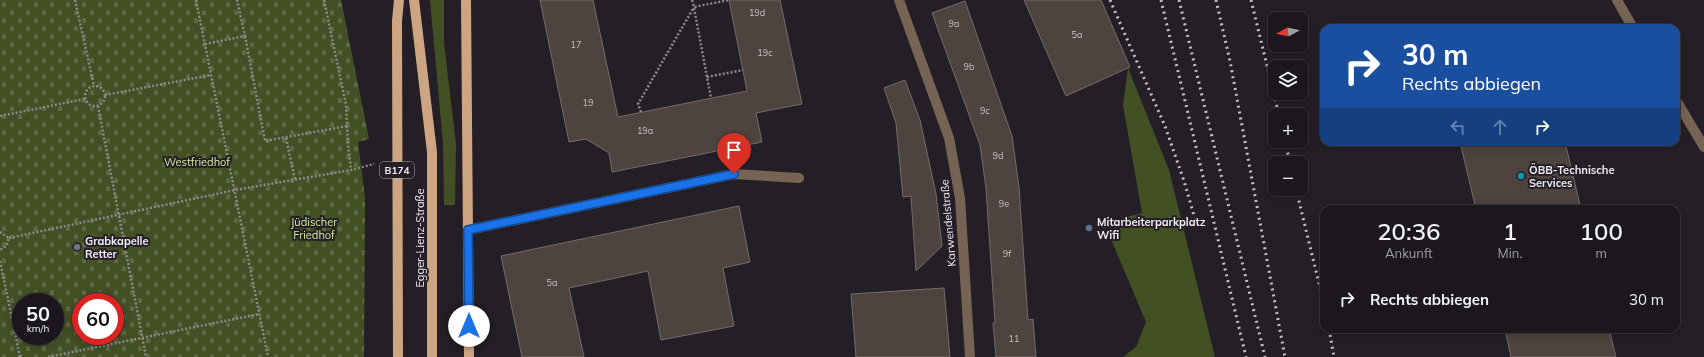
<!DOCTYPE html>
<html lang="de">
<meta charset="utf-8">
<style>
:root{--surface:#1b171c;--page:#282429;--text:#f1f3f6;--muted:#a09fa3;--line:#39363b}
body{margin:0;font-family:Mulish,sans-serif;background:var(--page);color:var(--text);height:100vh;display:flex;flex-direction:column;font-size:15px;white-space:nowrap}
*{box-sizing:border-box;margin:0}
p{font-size:13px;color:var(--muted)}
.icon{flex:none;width:22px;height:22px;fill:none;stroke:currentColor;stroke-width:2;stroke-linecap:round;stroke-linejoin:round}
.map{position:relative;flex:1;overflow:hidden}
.panel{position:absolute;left:1320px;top:205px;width:360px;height:128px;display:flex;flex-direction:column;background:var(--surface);border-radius:12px;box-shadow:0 2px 10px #0003,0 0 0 1px var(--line)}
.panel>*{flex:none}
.hud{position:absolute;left:1320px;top:24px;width:360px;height:122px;border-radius:12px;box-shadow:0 2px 10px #0003,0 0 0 1px var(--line);background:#1a4fa0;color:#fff;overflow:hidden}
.needle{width:26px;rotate:262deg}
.buttons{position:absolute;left:1268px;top:12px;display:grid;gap:8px}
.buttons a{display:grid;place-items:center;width:40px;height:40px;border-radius:8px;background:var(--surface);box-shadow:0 2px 10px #0003,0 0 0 1px var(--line);font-size:20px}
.speed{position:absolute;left:12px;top:293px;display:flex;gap:8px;font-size:20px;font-weight:700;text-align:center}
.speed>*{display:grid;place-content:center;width:52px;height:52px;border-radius:50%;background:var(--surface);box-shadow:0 2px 10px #0003,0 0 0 1px var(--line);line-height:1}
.speed small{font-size:10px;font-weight:400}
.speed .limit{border:6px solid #d22;background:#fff;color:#111}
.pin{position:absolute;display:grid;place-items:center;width:34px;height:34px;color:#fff;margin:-41px -17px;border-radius:50% 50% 50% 0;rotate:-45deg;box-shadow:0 0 4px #0007}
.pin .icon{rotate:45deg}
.me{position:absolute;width:44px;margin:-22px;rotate:0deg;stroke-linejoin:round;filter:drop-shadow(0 0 3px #0008)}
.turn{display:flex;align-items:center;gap:14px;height:84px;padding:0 16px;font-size:18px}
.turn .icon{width:52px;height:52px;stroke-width:2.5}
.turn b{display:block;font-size:28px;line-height:34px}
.lanes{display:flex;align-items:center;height:38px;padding:0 16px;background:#0003;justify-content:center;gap:20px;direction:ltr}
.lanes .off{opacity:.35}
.eta{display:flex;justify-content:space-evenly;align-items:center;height:68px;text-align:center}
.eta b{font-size:24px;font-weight:600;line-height:28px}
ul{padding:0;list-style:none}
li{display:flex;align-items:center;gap:12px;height:52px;padding:0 16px}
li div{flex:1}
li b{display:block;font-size:15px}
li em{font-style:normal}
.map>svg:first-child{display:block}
.green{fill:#435024}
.cemetery{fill:url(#cemetery-stones);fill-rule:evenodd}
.building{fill:#4e433f;stroke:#786c69}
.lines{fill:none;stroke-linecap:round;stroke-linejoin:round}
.path{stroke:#8e8a90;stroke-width:2.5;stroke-dasharray:2 2;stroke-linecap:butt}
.service{stroke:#776353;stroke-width:10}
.minor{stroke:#776353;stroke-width:10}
.primary{stroke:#cea583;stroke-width:10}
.rail{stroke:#c5c1c7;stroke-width:3;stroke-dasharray:2 4;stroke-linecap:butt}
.route-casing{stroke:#114b97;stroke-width:10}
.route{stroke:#1a73e8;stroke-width:7}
.culture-dot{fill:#0f9aa8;stroke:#241f26;stroke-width:1.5}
.service-dot{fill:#5c6f8a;stroke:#241f26;stroke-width:1.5}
.worship-dot{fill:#6b7280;stroke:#241f26;stroke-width:1.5}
.labels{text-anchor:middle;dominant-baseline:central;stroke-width:4;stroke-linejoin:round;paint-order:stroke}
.number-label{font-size:9px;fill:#c9c3c6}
.shield{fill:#241f26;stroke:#b4b0b6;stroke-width:1}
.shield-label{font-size:10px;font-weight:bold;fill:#f2eef3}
.park-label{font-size:11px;fill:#d2ec9a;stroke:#241f26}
.poi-label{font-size:11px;font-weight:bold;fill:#f2eef3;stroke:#241f26;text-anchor:start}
.street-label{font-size:11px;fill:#f2eef3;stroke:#241f26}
</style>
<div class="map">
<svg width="1704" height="357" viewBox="0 0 1704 357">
<defs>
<pattern id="cemetery-stones" width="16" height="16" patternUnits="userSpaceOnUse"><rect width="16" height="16" fill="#435024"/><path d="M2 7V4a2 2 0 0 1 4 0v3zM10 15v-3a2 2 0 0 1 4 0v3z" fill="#5f6a44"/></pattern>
</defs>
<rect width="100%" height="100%" fill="#241f26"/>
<!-- green -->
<g class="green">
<polygon points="430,0 444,0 444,43 456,144 455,205 444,205 443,143"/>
<polygon points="1128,68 1169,170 1215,357 1123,357 1136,347 1146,322 1110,237 1118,219 1142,213 1123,105"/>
</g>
<!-- cemetery -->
<path class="cemetery" d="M0,0h341l28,139 -11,3 7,56 -1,159h-364zM21,302h34v34h-34zM81,302h34v34h-34z"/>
<!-- building -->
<g class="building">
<polygon points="540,0 593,0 618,117 747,91 729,0 780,0 802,104 756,113 762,142 612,172 609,153 586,139 569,142"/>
<polygon points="1024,0 1101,0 1130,67 1066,96"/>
<polygon points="965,1 1012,136 1019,187 1028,320 1033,319 1036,357 996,357 993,323 995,322 986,188 980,145 932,13"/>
<polygon points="905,80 920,120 936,194 942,246 916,271 911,196 903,197 896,123 884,88"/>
<polygon points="1460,142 1565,142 1581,209 1476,209"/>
<polygon points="739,206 750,262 723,268 734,326 661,340 648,271 569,288 584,357 522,357 501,256"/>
<polygon points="944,288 950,357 856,357 851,294"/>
<polygon points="1505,329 1609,329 1616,357 1511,357"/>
</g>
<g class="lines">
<!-- path -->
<g class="path">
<polyline points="75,0 94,86"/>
<polyline points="196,0 268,357"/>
<polyline points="324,0 346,105 348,144 351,170"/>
<polyline points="692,0 694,7 729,0"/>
<polyline points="694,8 711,98"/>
<polyline points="245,36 265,141 347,126"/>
<polyline points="205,44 245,36 237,0"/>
<polyline points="707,77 743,70"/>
<circle cx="95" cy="96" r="10"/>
<polyline points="105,95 211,75"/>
<polyline points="98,106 146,357"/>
<polyline points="641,112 638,104 694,7"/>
<polyline points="0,116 85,99"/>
<polyline points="286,138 295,180"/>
<polyline points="0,232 9,238 6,246 0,250"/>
<polyline points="9,238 235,190 351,170 374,164"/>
<polyline points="0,261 20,357"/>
<polyline points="48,357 259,314"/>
</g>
<!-- service -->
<g class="service">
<polyline points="1617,0 1633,28"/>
<polyline points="1676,100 1704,147"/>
<polyline points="468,230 734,174 799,178"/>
</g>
<!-- minor -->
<polyline class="minor" points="899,0 949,138 960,198 970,357"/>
<!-- primary -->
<g class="primary">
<polyline points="414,0 432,152 432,357"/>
<polyline points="466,0 469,357"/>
<polyline points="398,357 397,21 399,0"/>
</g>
<!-- rail -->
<g class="rail">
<polyline points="1110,0 1165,126 1184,181 1197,226"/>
<polyline points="1161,0 1246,357"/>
<polyline points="1179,0 1265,357"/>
<polyline points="1216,0 1230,61 1285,357"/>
<polyline points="1251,0 1279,115"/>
<polyline points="1285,141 1290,163"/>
<polyline points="1296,189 1324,304"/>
<polyline points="1329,329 1334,357"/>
</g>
</g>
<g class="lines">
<defs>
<polyline id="route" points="469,326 468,230 734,174"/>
</defs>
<!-- route casing -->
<use href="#route" class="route-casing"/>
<!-- route -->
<use href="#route" class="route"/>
</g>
<!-- markers -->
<circle class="culture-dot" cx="1521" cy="176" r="4"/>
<circle class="service-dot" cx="1089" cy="228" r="4"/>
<circle class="worship-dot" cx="77" cy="247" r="4"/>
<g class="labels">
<!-- number labels -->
<g class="number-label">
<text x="757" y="12">19d</text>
<text x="954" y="23">9a</text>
<text x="1077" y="34">5a</text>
<text x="576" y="44">17</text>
<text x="765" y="52">19c</text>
<text x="969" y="66">9b</text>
<text x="588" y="102">19</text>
<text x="985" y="110">9c</text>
<text x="645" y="130">19a</text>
<text x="998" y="155">9d</text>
<text x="1004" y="203">9e</text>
<text x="1007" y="253">9f</text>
<text x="552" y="282">5a</text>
<text x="1014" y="338">11</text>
</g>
<!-- shield labels -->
<rect class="shield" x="380" y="162" width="34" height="16" rx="3"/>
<g class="shield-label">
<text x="397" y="170">B174</text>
</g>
<!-- park labels -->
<g class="park-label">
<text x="197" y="162">Westfriedhof</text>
<text x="314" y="222">Jüdischer<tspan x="314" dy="13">Friedhof</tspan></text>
</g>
<!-- poi labels -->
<g class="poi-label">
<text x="1529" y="170">ÖBB-Technische<tspan x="1529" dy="13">Services</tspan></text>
<text x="1097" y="222">Mitarbeiterparkplatz<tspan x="1097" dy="13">Wifi</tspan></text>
<text x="85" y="241">Grabkapelle<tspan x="85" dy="13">Retter</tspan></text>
</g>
<!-- street labels -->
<g class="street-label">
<text transform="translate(948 223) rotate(-95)">Karwendelstraße</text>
<text transform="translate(420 238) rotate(-90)">Egger-Lienz-Straße</text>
</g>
</g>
</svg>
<div class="buttons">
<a><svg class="needle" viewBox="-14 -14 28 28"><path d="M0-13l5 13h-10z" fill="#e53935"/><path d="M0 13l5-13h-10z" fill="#a09fa3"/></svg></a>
<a><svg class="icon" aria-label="layers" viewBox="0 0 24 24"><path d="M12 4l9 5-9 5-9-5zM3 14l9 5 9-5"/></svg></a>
<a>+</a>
<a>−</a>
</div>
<div class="speed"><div>50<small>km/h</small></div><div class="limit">60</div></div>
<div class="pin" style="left:734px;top:174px;background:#d93025"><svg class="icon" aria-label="arrive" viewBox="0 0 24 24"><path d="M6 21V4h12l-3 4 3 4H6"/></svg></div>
<svg class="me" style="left:469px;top:326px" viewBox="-20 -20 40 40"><circle r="19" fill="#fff"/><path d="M0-13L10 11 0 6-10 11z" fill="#1a73e8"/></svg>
<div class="hud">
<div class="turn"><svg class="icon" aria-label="right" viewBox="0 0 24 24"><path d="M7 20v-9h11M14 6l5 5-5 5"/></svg><div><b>30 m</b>Rechts abbiegen</div></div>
<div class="lanes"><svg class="icon off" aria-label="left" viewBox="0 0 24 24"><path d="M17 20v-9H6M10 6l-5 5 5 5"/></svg><svg class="icon off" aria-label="ahead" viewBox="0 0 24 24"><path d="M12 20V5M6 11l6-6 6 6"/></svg><svg class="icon" aria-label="right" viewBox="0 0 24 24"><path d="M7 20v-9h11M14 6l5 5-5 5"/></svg></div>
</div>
<section class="panel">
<div class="eta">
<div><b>20:36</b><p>Ankunft</p></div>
<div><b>1</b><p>Min.</p></div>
<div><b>100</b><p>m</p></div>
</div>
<ul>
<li><svg class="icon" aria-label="right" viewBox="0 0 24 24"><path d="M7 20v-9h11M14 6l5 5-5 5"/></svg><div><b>Rechts abbiegen</b></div><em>30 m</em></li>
</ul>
</section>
</div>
